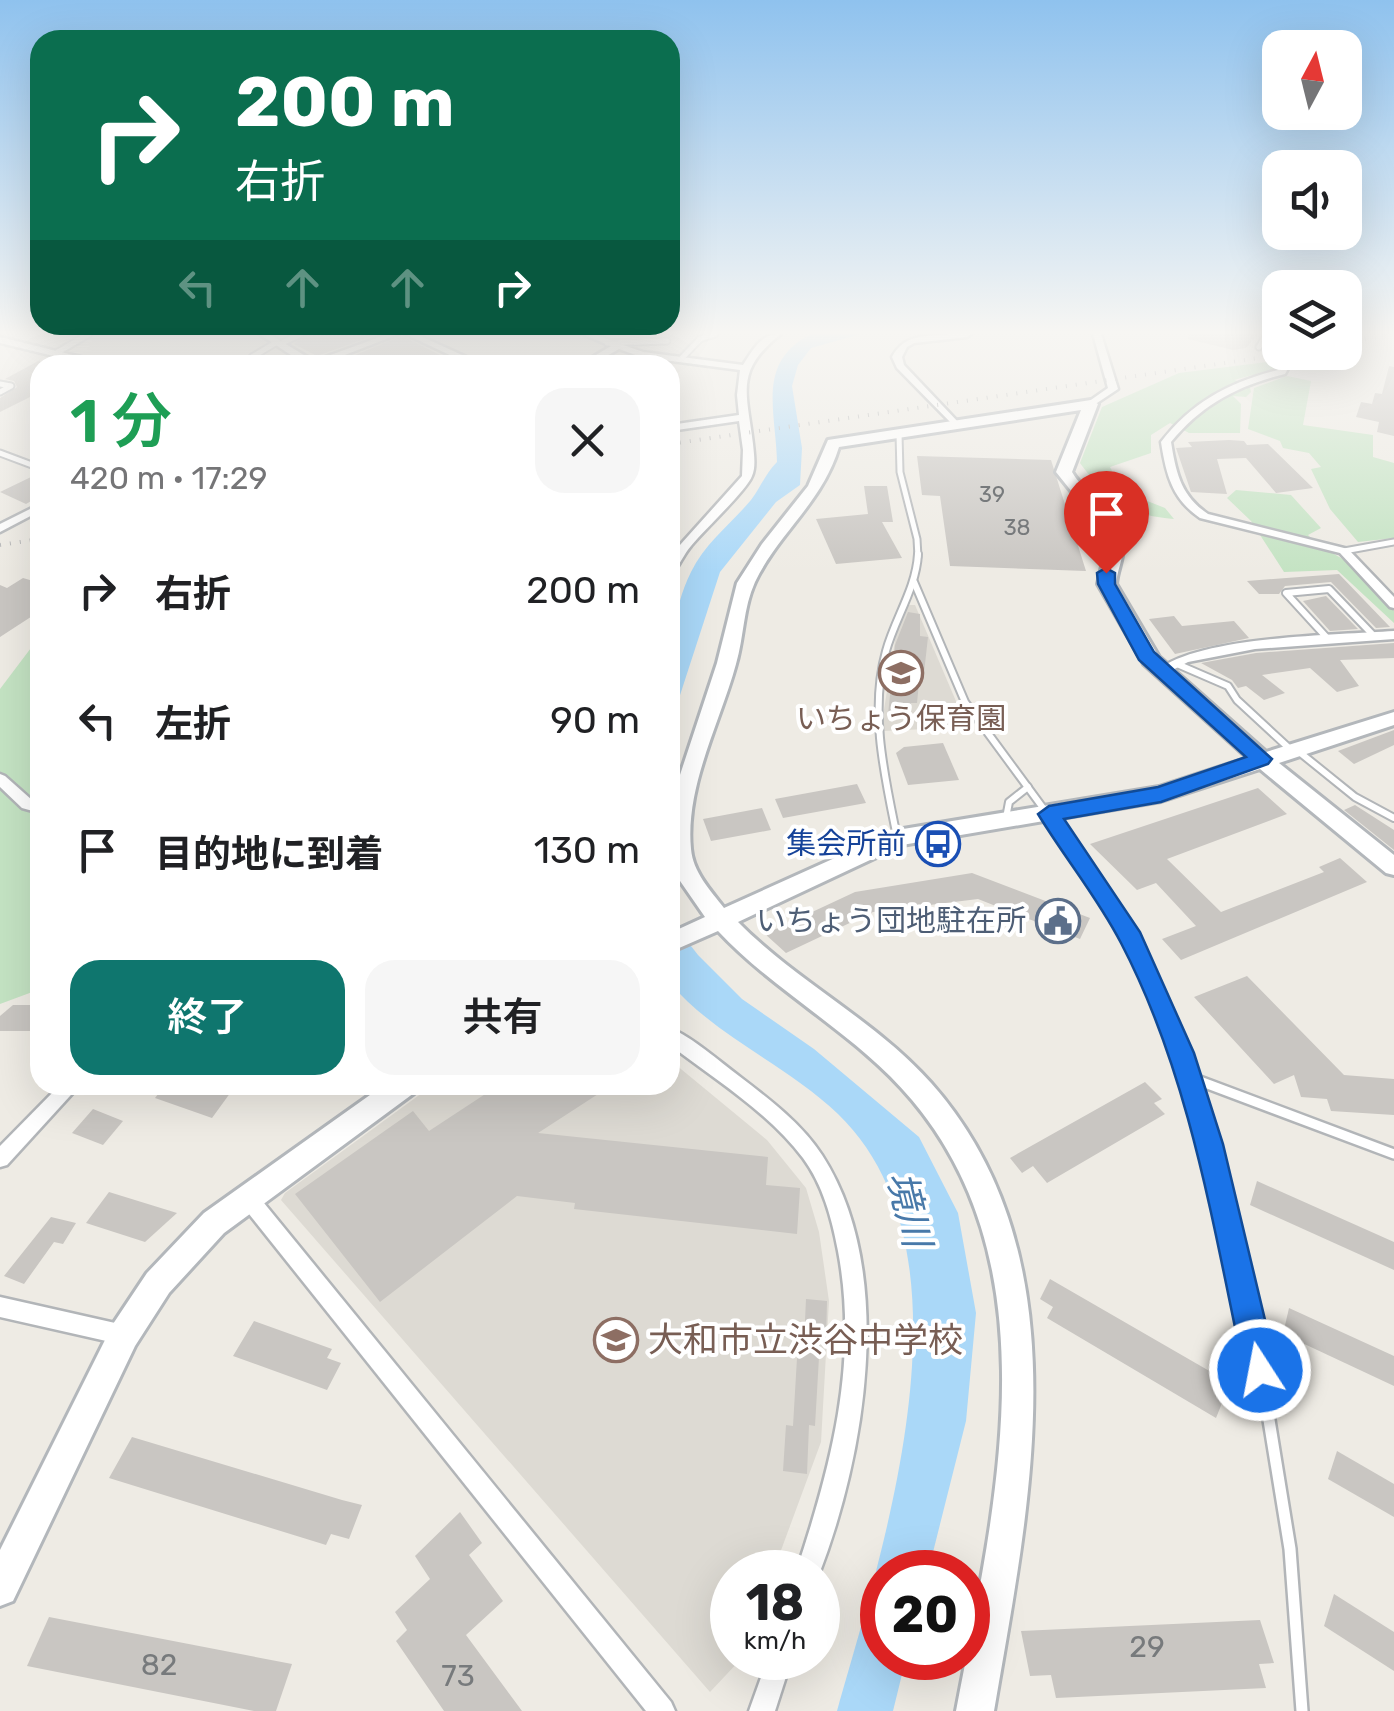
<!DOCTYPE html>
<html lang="ja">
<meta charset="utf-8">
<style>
:root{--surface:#fff;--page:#f6f6f6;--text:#202124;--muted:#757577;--accent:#0f766e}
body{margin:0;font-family:Rubik,"Noto Sans JP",sans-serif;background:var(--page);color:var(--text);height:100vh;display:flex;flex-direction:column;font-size:38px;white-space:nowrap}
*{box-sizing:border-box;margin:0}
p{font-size:32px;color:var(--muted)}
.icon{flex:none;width:55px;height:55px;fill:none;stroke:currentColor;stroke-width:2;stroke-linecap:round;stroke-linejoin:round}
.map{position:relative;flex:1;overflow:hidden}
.panel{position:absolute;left:30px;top:355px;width:650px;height:740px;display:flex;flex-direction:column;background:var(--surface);border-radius:30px;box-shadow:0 10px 40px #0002}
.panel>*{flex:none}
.top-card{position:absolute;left:30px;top:30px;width:650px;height:305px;border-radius:30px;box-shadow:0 10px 40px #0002;background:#0b6e4f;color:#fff;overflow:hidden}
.needle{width:65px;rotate:7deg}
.buttons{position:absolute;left:1262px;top:30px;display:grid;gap:20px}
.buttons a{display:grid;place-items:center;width:100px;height:100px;border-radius:20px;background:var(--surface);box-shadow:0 10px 40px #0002;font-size:50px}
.speed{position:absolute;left:710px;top:1550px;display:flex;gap:20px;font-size:50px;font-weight:700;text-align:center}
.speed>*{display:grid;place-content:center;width:130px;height:130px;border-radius:50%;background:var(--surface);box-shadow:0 10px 40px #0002;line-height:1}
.speed small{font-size:25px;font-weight:400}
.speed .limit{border:15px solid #d22;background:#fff;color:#111}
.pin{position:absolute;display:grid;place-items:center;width:85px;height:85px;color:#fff;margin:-102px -42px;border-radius:50% 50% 50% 0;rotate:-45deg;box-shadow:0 0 10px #0007}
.pin .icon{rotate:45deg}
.me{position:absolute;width:110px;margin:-55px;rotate:349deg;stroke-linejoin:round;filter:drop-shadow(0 0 8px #0008)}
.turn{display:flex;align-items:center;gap:35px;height:210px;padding:0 40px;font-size:45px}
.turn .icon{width:130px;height:130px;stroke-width:2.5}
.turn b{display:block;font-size:70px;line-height:85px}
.lanes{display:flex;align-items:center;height:95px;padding:0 40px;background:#0003;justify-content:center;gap:50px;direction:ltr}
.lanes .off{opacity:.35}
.round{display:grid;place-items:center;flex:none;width:105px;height:105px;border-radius:30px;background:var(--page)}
.head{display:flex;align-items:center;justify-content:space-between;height:170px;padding:0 40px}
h1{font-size:60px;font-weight:600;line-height:75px;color:#1e9e55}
.cta{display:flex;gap:20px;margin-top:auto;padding:20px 40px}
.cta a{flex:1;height:115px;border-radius:30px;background:var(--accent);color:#fff;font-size:40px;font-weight:600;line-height:115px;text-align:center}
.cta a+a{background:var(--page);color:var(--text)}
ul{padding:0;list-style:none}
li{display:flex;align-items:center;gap:30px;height:130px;padding:0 40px}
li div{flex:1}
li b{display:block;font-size:38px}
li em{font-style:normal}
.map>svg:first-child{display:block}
.education{fill:#dddad3}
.green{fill:#c4e3c3}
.water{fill:#aad8f8}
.building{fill:#c9c6c2}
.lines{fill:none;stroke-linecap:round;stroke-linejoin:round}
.lane-far3-casing{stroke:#b2b5b8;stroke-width:9}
.lane-far2-casing{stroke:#b2b5b8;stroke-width:10}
.lane-far1-casing{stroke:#b2b5b8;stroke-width:14}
.lane-casing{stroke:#b2b5b8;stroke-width:16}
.street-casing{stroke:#b2b5b8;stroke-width:5}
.secondary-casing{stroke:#b3b7bb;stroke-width:6}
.lane-far3{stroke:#fff;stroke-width:5}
.lane-far2{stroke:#fff;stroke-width:6}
.lane-far1{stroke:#fff;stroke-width:9}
.lane{stroke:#fff;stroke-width:11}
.street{fill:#fff;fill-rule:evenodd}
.secondary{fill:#fff;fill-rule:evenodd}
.rail{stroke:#b2b3b4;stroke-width:4;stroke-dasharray:1 9;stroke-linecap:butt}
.street-bridge-casing{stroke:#b2b5b8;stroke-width:14;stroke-linecap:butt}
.street-bridge{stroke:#fff;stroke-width:10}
.route{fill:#1a73e8;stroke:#114b97;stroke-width:2.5}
.labels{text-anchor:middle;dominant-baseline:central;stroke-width:8;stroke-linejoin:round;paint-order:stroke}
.far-number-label{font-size:22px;fill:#777a7c}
.education-label{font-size:30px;fill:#785e54;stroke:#fff}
.transit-label{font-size:30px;fill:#164399;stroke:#fff;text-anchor:end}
.service-label{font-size:30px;fill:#4e5e75;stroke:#fff;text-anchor:end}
.near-number-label{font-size:30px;fill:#777a7c}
.near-education-label{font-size:35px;fill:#785e54;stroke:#fff;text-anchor:start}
.near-water-label{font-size:38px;font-style:italic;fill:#4879a9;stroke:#fff}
</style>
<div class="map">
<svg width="1394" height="1711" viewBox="0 0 1394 1711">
<rect width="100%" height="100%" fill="#eeebe4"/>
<!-- education -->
<g class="education">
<polygon points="906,605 915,605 967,727 884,731 883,716 897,628"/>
<polygon points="670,1060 767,1140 806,1188 819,1232 829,1301 821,1442 773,1572 732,1572 732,1658 742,1658 710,1692 281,1200 285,1193 433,1085 670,1085"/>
</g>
<!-- green -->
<g class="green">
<path d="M1267,362h9l3,6 -45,12 15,4 2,8 -5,5 -13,-1 8,8 -1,29h-51l-19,-10 -19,12v18l-41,14 12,24 43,17 9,11c-50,-5 -64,-16 -94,-56l22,-56 77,-34z"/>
<polygon points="1287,376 1311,381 1303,425 1373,435 1373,457 1394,463 1394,538 1358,542 1330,509 1311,469 1321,467 1309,453 1283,448 1280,441 1248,429 1254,388"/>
<path d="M1236,490l55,5 30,33 -13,7c11,12 20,15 33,23 20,13 37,36 53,53v12l-57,-53 -53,2 -33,-51 -24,-23z"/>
<polygon points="40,636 40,994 35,991 0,1004 0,689"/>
</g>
<!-- water -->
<g class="water">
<path d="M811,334h50l-50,14 -13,17 -6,21 10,62 -2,37 -24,17 -56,70 -50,154c0,-53 -3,-105 21,-154 14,-29 40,-48 60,-72 10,-13 14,-26 26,-38 -1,-51 -21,-100 34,-128z"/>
<path d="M670,919l28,36 44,44 72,50 105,88 39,76 18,100 -10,108 -38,151h-46v86h24l-13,53h-56c46,-164 145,-458 1,-597 -51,-49 -122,-77 -168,-131z"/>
</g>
<!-- building -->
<g class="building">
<polygon points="307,334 378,334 317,356 294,344"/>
<polygon points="1189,334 1258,334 1246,348 1233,350 1188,339"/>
<polygon points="402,336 440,355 417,365 333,364"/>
<polygon points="40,360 40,392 0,412 0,398 17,387 14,381 5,379"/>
<polygon points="1389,366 1394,367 1394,436 1377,432 1379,422 1356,417 1361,402 1372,404 1375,393 1382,394"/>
<polygon points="1229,440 1244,441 1247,445 1268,444 1313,488 1276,493 1246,458 1217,459 1227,494 1191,492 1176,448 1192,447 1188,442"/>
<polygon points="917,456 1051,460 1086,571 950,566 940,496 922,495"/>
<polygon points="31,477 40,481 40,496 26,504 0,492"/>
<polygon points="864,486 887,486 893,522 882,522 902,558 836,564 816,519 868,514"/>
<polygon points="1339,574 1390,627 1376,628 1331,582 1285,586 1279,594 1259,594 1247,581"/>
<polygon points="23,578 40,583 40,611 0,637 0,585 7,588"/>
<polygon points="1326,596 1358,629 1330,631 1303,601"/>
<polygon points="908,612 920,614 920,636 928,637 924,673 920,673 917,703 911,703 910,717 888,715 895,645"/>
<polygon points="1174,616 1182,626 1234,621 1249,638 1175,654 1149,619"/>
<polygon points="1394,643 1394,658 1340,660 1359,686 1337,692 1310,668 1262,675 1285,693 1264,700 1246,686 1238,688 1232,680 1201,663 1256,653"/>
<polygon points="1394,730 1394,745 1354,764 1338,751"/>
<polygon points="943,743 959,780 908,785 896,753 904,747"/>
<polygon points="857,784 866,803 783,818 775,799"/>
<polygon points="1258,788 1287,814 1167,859 1221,912 1324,872 1319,867 1340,858 1367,882 1181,960 1162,939 1196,926 1156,883 1137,890 1090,844"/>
<polygon points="1355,805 1394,830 1394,850 1344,810"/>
<polygon points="762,808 771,830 711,841 703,819"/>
<polygon points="972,873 1090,918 1080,939 978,899 873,912 786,953 765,934 855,892"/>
<polygon points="1247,976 1344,1075 1394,1079 1394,1115 1331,1111 1327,1099 1301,1097 1294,1075 1274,1084 1194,997"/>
<polygon points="13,1005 40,1005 40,1031 0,1031 0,1016"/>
<polygon points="1145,1082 1162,1099 1154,1103 1165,1114 1047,1183 1033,1166 1022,1173 1010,1158"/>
<polygon points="165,1085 236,1085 212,1118 155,1098"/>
<polygon points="499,1085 612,1085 538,1133 768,1157 766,1185 800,1188 797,1234 574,1209 575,1203 517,1196 380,1302 295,1194 413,1111 429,1131"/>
<polygon points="93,1109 123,1121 103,1145 72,1133"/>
<polygon points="1257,1181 1394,1242 1394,1270 1250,1205"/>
<polygon points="109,1192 177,1213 145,1242 86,1223"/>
<polygon points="51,1217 76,1223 63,1244 54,1242 24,1284 4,1276"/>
<polygon points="1050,1279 1244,1391 1236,1412 1222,1403 1216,1418 1047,1318 1053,1307 1040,1299"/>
<polygon points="806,1299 827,1301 826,1340 820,1340 815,1426 809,1425 807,1474 783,1471 786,1425 793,1426 798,1341 804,1342"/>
<polygon points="1289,1308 1394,1356 1394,1386 1283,1334"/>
<polygon points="254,1321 332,1349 327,1358 341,1363 327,1390 233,1356"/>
<polygon points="132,1437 342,1500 362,1505 349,1539 331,1534 326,1545 109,1478"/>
<polygon points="1337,1451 1394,1484 1394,1517 1328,1479"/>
<polygon points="460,1512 482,1543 469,1555 503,1601 466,1635 522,1711 444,1711 396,1641 407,1630 395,1612 430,1579 415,1556"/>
<polygon points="1334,1594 1394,1632 1394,1671 1324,1626"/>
<polygon points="49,1617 292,1664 276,1711 254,1711 27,1666"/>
<polygon points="1260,1620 1274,1663 1259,1664 1266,1688 1056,1698 1051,1675 1030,1676 1021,1631"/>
</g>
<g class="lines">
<defs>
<g id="lane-far3">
<polyline points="607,343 667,341"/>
<polyline points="280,344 301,334"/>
<polyline points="1259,347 1267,334"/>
<polyline points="58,352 89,334"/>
<polyline points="252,357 277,342"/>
<polyline points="681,359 700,339 715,334"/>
<polyline points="0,384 11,386 0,392"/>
<polyline points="899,434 900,472 917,539 918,557"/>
<polyline points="0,453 40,468"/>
<polyline points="1344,551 1394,542"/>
</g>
<g id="lane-far2">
<polyline points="914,582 965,702 1071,846"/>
<polyline points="1328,639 1286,593 1329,589 1372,634"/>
<polyline points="1177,664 1228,686 1237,700 1291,750"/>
<polyline points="1298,751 1355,797 1394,818"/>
<polyline points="1006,818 1009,802 1028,787"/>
<path d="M897,837c-12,-59 -28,-126 -11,-186 9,-33 30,-62 32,-97"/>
</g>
<g id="lane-far1">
<polyline points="1069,844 1132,939 1181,1053 1228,1222"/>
<polyline points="1189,1077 1394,1154"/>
</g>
<polyline id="lane" points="1227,1220 1255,1334 1290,1549 1302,1711"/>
<g id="street">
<polygon points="259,334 269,334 314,361 388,334 399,334 319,365 306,365"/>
<polygon points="405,334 416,334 484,365 471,365"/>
<path d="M582,334h11l50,18 100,13c10,-15 18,-32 38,-31 -47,37 -34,58 -28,110 1,10 3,23 -1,32 -5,14 -49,55 -61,70 -7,8 -11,18 -17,26l-4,1v-12l10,-16 62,-69 1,-26 -4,-29 -69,10v-6l69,-10 -2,-20 3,-25 -99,-13 -22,-8 -28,16h-12l32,-19z"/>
<path d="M949,334h22l-4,3 -53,6 -7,4 -5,10 2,8 55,58 2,2 -5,3 -59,-60 -5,-11c13,-24 33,-20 57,-23z"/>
<polygon points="1093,334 1101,334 1118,389 1091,407 1088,406 1088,402 1108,388"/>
<polygon points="0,337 105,363 107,365 91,365 0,343"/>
<path d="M1282,363l8,2 -5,9c-46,11 -83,30 -114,68 5,31 10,54 37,72l140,35 46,48v11l-4,-1 -50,-54 -140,-35c-28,-19 -34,-44 -39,-76 31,-40 69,-60 117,-72z"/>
<polygon points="40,504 40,511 0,532 0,524"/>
<path d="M1394,631v8l-139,10 -67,13 -25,13 -6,-4c40,-35 181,-36 237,-40z"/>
<polygon points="0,774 5,776 32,800 40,803 40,813 22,808 0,787"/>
<path d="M670,1028c22,9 49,33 69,48 30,23 62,47 83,79 75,116 43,302 -4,422v-5h-22c35,-105 63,-210 42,-321 -6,-32 -15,-66 -35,-93 -35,-46 -87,-78 -133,-113z"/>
<polygon points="60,1085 80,1085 7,1165 0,1167 0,1146"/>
<polygon points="248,1189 255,1192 671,1702 675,1711 646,1711 241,1204 238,1198 241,1192"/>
<polygon points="0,1297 124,1325 131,1328 134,1335 131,1342 124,1345 0,1317"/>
<polygon points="768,1658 792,1658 775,1711 749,1711"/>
</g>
<g id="secondary">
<path d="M1091,400l7,4 -26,68c14,25 51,40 51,72 1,14 -6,26 -7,40l43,73 107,95 128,-40v13l-115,38 115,92v20l-8,-2 -126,-104 -99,32 -259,44 -164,77c59,60 137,98 193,161 154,174 98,422 63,628h-38c37,-196 100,-440 -44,-611 -55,-66 -135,-106 -194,-169l-48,21v-19l35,-16 -27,-39 -8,-21v-37l7,-36 40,-121 20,-80 25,-39 46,-58 20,-46zM1081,410l-25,62 49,61 1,16 -8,35 46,80 104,94 -89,29 -262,43 -173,78c-14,-18 -31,-36 -33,-59 -6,-63 29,-126 45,-185 8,-27 7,-56 19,-82 24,-50 67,-79 84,-135z"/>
<polygon points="384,1085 418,1085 414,1093 224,1233 169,1293 135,1346 13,1601 0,1606 0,1550 113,1324 147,1273 204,1213"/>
</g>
</defs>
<!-- lane-far3 casing -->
<use href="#lane-far3" class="lane-far3-casing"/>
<!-- lane-far2 casing -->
<use href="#lane-far2" class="lane-far2-casing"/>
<!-- lane-far1 casing -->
<use href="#lane-far1" class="lane-far1-casing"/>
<!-- lane casing -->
<use href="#lane" class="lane-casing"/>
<!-- street casing -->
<use href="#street" class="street-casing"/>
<!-- secondary casing -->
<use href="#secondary" class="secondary-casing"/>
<!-- lane-far3 -->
<use href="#lane-far3" class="lane-far3"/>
<!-- lane-far2 -->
<use href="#lane-far2" class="lane-far2"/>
<!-- lane-far1 -->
<use href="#lane-far1" class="lane-far1"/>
<!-- lane -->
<use href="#lane" class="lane"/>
<!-- street -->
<use href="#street" class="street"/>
<!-- secondary -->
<use href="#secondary" class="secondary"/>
<!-- rail -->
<g class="rail">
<polyline points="1345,342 1394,335"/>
<polyline points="670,444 1300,352"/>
<polyline points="0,545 40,539"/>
</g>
<defs>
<polyline id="street-bridge" points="1283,352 1285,365"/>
</defs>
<!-- street-bridge casing -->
<use href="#street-bridge" class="street-bridge-casing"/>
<!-- street-bridge -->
<use href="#street-bridge" class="street-bridge"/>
</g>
<!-- sky -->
<linearGradient id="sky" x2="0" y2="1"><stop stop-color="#8fc2ee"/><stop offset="0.58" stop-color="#f7f6f3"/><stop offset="1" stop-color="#f7f6f3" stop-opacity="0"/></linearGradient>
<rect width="1394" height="573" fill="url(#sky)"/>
<!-- route -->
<path class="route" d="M1106,568l9,5v11l39,68 118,107 -4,5 -107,38 -97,17 76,113 54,121 29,91 54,226 -5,11 -12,5 -11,-5 -5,-11c-31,-144 -54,-295 -123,-427 -23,-45 -57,-86 -83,-129l11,-8 109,-19 88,-30 -107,-97 -41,-76 -1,-11z"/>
<!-- icons -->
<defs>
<symbol id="school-ring" viewBox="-11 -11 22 22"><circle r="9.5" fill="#fff" stroke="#8d6e63" stroke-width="1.5"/><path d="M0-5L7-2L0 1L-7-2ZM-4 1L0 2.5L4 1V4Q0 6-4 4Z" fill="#8d6e63"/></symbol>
<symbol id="bus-ring" viewBox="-11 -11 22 22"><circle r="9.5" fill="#fff" stroke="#1a4fb4" stroke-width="1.5"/><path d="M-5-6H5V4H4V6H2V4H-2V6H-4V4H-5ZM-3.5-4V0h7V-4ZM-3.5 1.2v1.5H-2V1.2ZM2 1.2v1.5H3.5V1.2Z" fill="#1a4fb4"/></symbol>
<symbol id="civic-ring" viewBox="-11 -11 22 22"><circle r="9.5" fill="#fff" stroke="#5c6f8a" stroke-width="1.5"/><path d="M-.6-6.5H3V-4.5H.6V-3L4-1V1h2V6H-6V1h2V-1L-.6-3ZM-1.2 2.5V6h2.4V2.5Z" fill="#5c6f8a"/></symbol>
</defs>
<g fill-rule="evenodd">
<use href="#school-ring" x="876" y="648" width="50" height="50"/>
<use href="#bus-ring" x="913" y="819" width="50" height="50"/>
<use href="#civic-ring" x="1033" y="896" width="50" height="50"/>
<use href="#school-ring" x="591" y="1315" width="50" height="50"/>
</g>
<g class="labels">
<!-- far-number labels -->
<g class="far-number-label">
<text x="992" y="494">39</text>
<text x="1017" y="527">38</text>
</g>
<!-- education labels -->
<g class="education-label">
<text x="901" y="719">いちょう保育園</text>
</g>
<!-- transit labels -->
<g class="transit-label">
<text x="906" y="844">集会所前</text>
</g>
<!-- service labels -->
<g class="service-label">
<text x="1026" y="921">いちょう団地駐在所</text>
</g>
<!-- near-number labels -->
<g class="near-number-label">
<text x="1147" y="1647">29</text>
<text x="159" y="1665">82</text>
<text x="458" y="1676">73</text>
</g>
<!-- near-education labels -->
<g class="near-education-label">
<text x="648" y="1340">大和市立渋谷中学校</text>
</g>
<!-- near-water labels -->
<g class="near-water-label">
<text transform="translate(909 1209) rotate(76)">境川</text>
</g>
</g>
</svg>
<div class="buttons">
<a><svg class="needle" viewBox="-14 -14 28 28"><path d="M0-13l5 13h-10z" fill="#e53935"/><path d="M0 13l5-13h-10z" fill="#757577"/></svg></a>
<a><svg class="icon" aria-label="sound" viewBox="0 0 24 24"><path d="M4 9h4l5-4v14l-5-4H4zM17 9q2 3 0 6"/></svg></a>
<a><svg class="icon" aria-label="layers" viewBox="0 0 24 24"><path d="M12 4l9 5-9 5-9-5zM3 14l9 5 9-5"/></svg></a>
</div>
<div class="speed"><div>18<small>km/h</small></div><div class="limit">20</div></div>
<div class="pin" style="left:1106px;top:573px;background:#d93025"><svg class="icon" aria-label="arrive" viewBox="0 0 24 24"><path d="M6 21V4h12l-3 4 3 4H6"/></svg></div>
<svg class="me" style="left:1260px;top:1370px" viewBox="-20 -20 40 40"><circle r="17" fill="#1a73e8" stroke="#fff" stroke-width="3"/><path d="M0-11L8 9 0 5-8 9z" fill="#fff"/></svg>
<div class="top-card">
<div class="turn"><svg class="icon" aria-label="right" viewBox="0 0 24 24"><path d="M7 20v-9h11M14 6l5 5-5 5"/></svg><div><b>200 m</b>右折</div></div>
<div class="lanes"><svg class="icon off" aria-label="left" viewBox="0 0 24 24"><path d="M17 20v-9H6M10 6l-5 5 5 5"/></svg><svg class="icon off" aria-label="ahead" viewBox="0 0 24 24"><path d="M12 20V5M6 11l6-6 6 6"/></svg><svg class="icon off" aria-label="ahead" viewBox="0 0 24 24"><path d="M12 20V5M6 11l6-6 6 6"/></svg><svg class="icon" aria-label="right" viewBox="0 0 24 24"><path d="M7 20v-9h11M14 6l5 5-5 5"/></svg></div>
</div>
<section class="panel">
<div class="head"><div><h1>1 分</h1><p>420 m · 17:29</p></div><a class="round"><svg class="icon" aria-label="close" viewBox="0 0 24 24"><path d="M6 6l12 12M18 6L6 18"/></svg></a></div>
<ul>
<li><svg class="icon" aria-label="right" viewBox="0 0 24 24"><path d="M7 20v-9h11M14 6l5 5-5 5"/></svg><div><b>右折</b></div><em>200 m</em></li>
<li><svg class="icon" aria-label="left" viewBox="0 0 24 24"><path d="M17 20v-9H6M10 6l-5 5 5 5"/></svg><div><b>左折</b></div><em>90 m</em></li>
<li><svg class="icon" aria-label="arrive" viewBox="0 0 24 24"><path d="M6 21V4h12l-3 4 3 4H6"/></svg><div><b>目的地に到着</b></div><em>130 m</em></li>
</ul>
<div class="cta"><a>終了</a><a>共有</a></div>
</section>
</div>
